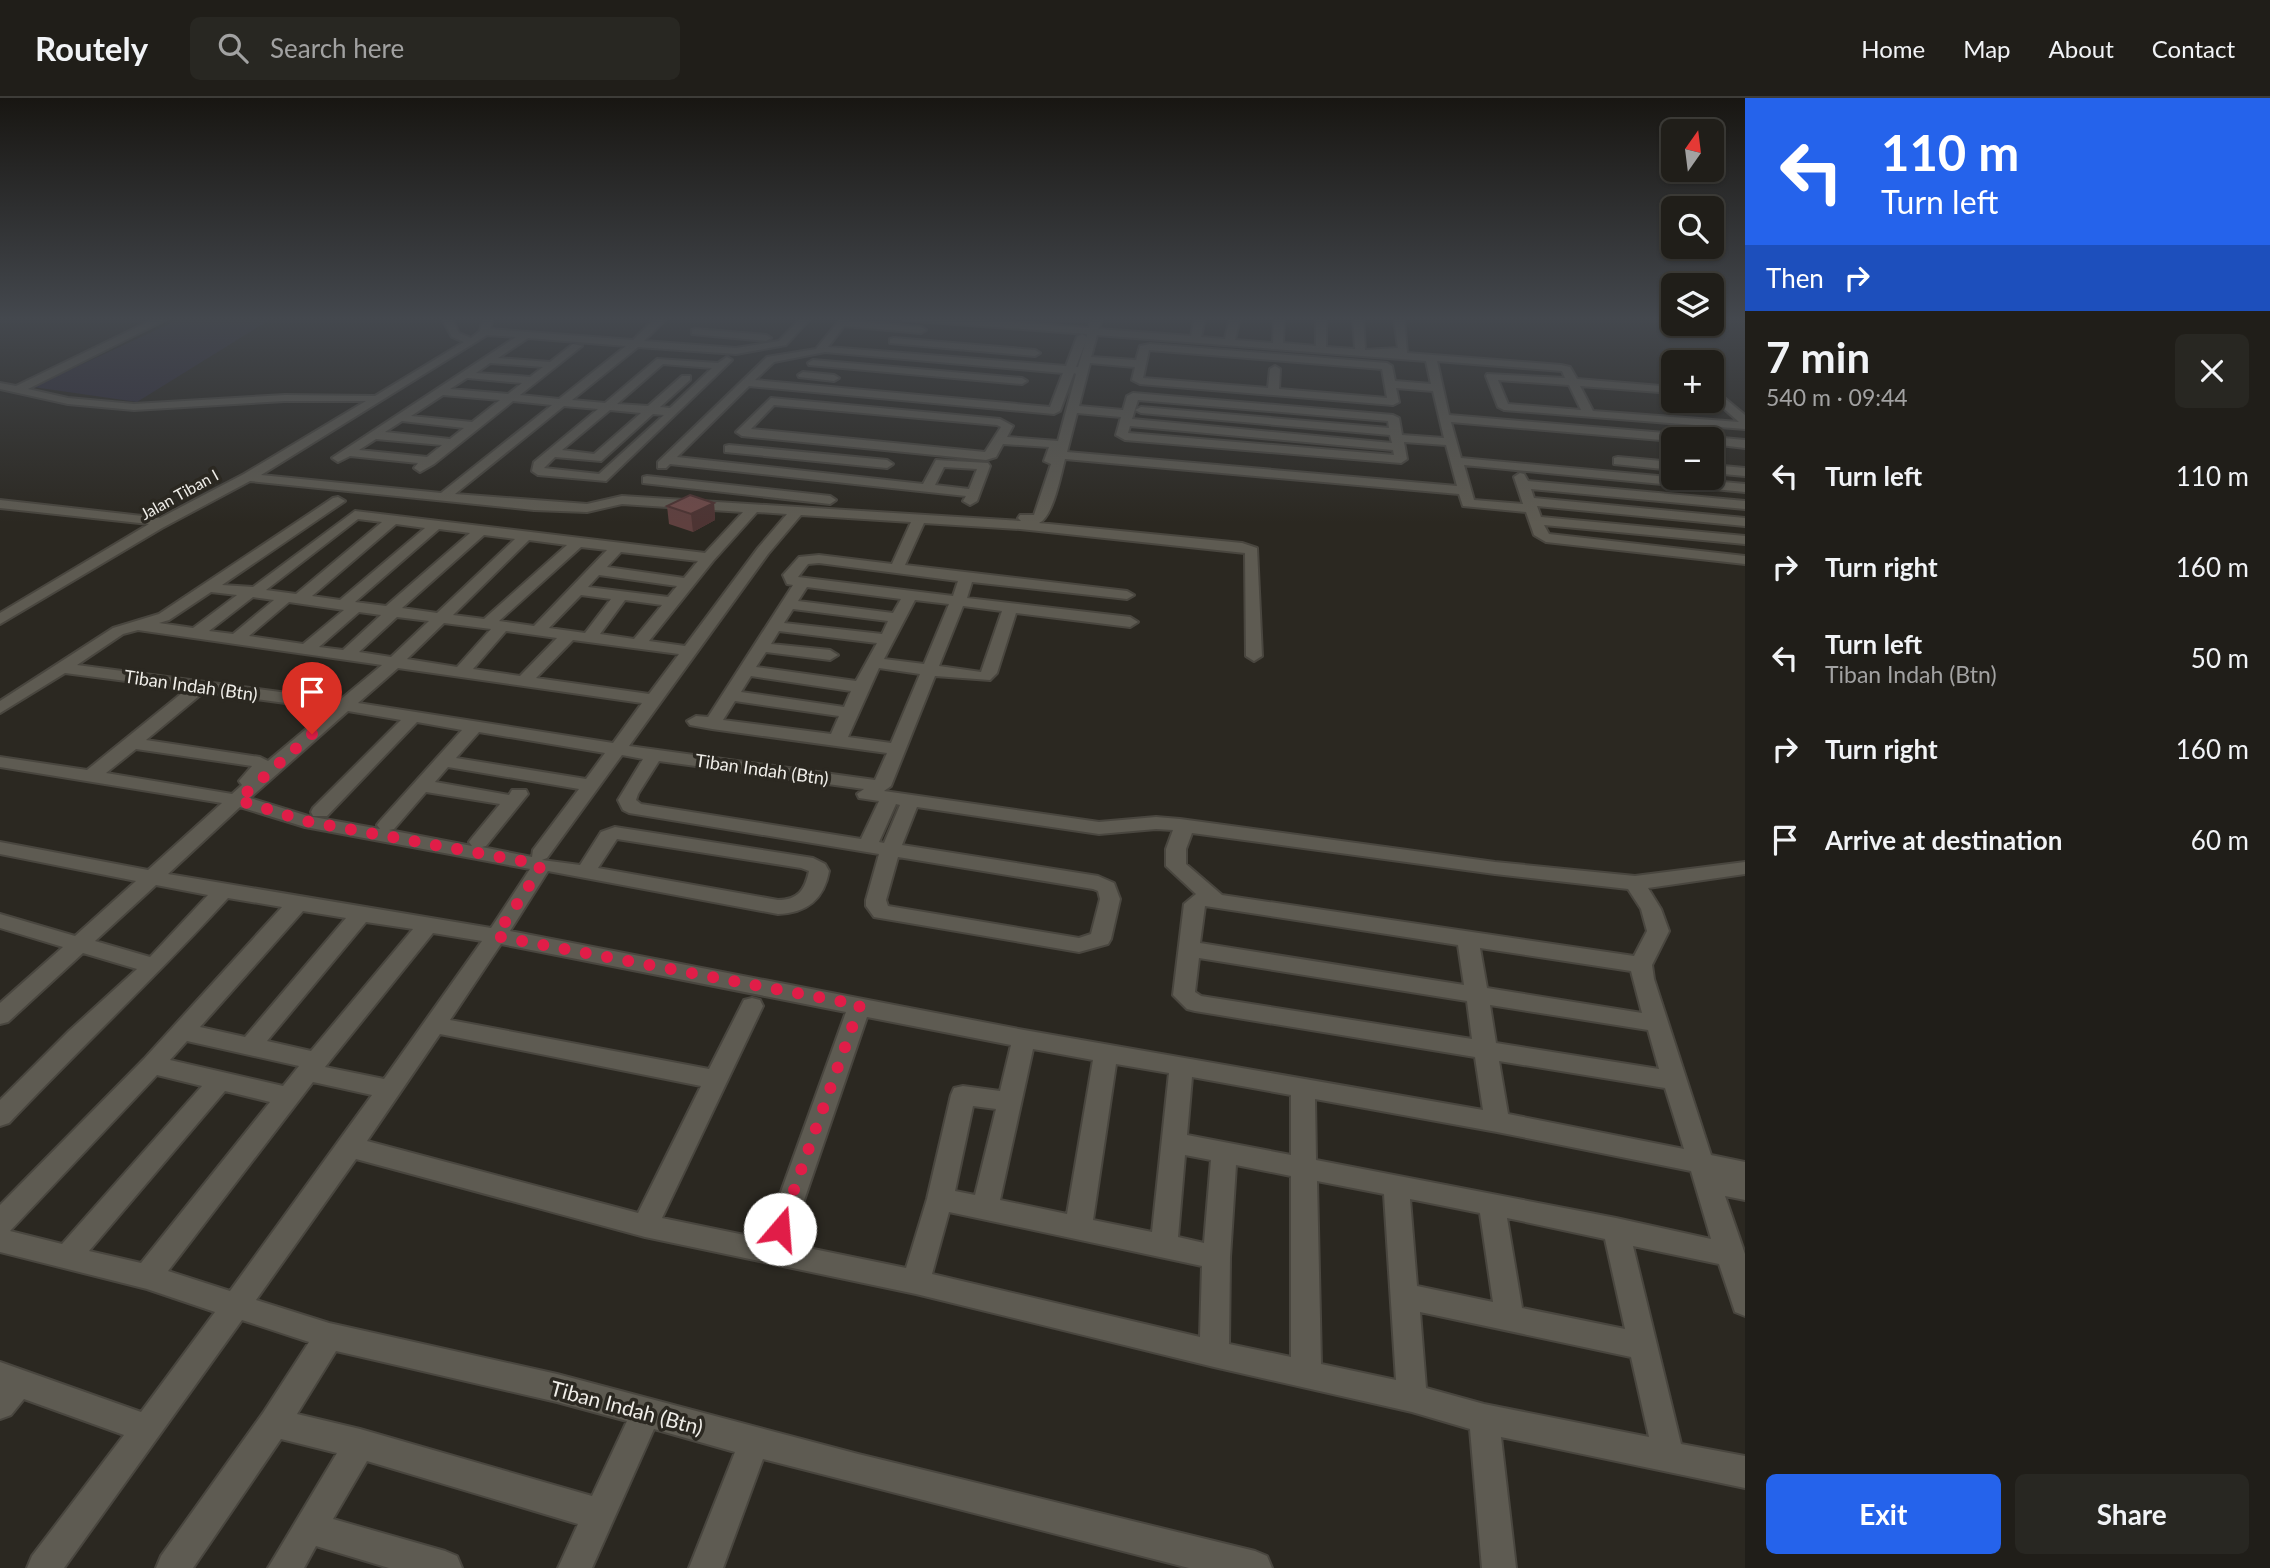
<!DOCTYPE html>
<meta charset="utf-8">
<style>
:root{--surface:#201e19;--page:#282722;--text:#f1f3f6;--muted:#a2a2a2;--line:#3d3c38;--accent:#2563eb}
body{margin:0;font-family:Lato,sans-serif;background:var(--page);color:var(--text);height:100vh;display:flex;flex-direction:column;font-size:26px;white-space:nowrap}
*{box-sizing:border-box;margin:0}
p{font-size:23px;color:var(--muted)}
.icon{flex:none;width:38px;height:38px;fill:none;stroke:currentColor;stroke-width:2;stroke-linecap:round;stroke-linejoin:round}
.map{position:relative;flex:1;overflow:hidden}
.drawer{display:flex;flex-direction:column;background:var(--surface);width:525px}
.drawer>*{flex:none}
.hud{background:#2563eb;color:#fff;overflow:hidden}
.needle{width:46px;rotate:14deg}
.controls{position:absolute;left:1661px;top:21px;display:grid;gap:14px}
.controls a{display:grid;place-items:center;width:63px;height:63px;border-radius:10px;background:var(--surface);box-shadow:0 2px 5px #0004,0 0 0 2px var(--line);font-size:35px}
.pin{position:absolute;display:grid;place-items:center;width:60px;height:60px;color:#fff;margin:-72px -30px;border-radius:50% 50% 50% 0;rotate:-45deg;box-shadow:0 0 7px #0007}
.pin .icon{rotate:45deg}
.me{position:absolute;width:77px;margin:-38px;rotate:18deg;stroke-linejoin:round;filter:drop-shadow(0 0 5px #0008)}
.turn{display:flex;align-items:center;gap:24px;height:147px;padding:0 21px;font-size:32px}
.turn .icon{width:91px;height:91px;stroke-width:2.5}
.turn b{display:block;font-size:49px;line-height:60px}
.then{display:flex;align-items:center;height:66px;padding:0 21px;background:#0003;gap:14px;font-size:26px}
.round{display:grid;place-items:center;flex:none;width:74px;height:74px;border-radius:10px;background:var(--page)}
.headline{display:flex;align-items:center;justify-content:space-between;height:119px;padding:0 21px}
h1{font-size:42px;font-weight:700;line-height:52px}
.button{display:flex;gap:14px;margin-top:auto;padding:14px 21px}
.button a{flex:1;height:80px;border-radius:10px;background:var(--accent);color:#fff;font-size:28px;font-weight:700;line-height:80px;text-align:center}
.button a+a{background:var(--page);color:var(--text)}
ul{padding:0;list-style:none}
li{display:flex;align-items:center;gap:21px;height:91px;padding:0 21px}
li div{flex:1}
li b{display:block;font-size:26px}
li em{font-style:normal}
header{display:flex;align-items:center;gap:42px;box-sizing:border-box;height:98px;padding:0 35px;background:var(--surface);border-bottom:2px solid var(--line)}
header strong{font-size:33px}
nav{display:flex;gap:38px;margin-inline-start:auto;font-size:24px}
.search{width:490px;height:63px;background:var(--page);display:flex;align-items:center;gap:18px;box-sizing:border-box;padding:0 24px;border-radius:10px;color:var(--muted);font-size:26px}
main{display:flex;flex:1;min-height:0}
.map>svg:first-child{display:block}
.commercial{fill:#312d3d}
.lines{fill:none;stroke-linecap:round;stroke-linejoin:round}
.minor-casing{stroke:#49463f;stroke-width:4}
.minor{fill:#5e5b52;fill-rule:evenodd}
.wall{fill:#5f403f}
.shaded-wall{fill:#4d3433}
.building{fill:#6e4a49;stroke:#4d3433;stroke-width:2}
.route{stroke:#e11d48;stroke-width:12;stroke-dasharray:0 21.6}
.labels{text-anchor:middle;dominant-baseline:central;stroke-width:7;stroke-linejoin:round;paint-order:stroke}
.far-street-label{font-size:16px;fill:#efede8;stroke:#2b2821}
.street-label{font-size:18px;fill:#efede8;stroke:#2b2821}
.near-street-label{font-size:21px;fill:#efede8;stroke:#2b2821}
</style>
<header>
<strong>Routely</strong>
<div class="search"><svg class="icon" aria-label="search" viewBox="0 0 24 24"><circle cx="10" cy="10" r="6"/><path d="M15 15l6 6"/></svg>Search here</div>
<nav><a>Home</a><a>Map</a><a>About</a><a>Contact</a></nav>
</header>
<main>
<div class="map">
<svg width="1745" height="1470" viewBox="0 0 1745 1470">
<rect width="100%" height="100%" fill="#2b2821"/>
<!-- commercial -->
<polygon class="commercial" points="184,219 274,219 137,304 33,289"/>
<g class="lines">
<defs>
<g id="minor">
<path d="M158,219h13l-143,72 40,9 66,6 151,-9 90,1 89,-54 -12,-5 -11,-20h10l8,16 12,5 9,-7 3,-14h10l-3,12 143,11 24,-23h11l-24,24 92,7 43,-7 23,-24h10l-26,28 -50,9 -98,-7 -66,53 33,3 52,-44 61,4 9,-6 5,3 -126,121 -68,-6 -6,-4 2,-9 64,-53 -34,-3 -109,88 132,10 35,-8 399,25 -3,-3 2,-3h14l17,-51 -7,-3 5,-14 -46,-3 -7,13 -10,3 -244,-24 -6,-4 35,-34 229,21 13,7 -6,11 51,4 18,-67 -2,-1 -14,38 -6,3 -305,-28 -72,71 246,27 13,-24 52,3 2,3 -13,35 -7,4 -7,-4 3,-5 -296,-32 -4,4h-8v-6l109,-105 49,-8 26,-32h8l-1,4 72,6 5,3 -5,3 -77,-7 -16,21 238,19 11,-29 5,-3 5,3v-3l-183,-14 -5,-3h43l147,11 3,-11h10l-3,12 92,7 4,-19h10l-4,20 24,2 5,-22h10l-5,23 38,3 1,-26h10l-1,26 33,3v-29h10v30l29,2 -2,-32h10l2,33 33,-2 -4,-31h10l3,36 154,12 9,2 7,12 96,8v6l-93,-7 13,25 146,11 -27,-24v-8l4,1 29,24v14l-241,-19 -6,-3 -12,-31 1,-2 78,4 -3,-7 -125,-10 12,54 240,20 6,4 -22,2 -222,-19 10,36 284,26v8l-281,-27 10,35 49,4 -9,-27 6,-4 4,1 4,7 217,20v8l-214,-20 3,9 211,20v8l-208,-20 4,11 204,19v8l-201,-19 5,9 196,22v8l-199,-22 -12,-7 -8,-23 -63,-6 -4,-12 -394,-35c-4,15 -12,58 -26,64l203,20 15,5 5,108 -8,5 -8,-5 -1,-103 -225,-24 -96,-6 -19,42 222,26 7,4 -7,4 -155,-17 -5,16 163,19 8,5 -8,5 -114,-14 -19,60 -7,7 -55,-4 -44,110 -7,5 215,31 57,-5 24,2 315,43 140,14 110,-14v12l-97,14 13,21 8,22 -17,34 2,14 57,176 34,7v38l-20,-4 20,58v62l-10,-4 -16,-48 -86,-18 48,198 64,12v32l-244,-51 15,131h-34l-12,-139 -58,-17 -198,-45 -298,-73 -271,-57 -289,-78 -100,141 73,23 228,51 301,80 397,97 12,5 5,12h-83l-426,-109 -40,109h-34l46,-116 -81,-23 -62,139h-34l20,-44 -211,-63 -34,58 112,32 12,5 5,12h-73l-73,-22 -12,22h-36l69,-115 -56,-14 -88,129h-37l5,-12 102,-143 46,-71 -67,-22 -178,248h-37l5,-12 92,-121 -100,-36 -13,16 -11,4v-57l141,50 74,-100 -68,-23 -147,-37v-47l144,-146 138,-152 -54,-9c-71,78 -147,149 -219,225l-9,3v-26l69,-69 68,-62 -54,-16 -75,69 -8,2v-21l63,-56 -63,-19v-14l75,22 61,-55 -136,-27v-12l148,28 74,-67 -222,-36v-10l87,13 100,-81 -122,-16 -65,40v-12l113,-73 46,-14 174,-116 5,-1 7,4 -123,84 31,2 102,-76 350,42 38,-41 -121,-8 -35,8 -53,-2 -284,-29 -88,47 -162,96v-11l149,-89 -149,-16v-8l160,18 84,-44 122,-73h-81l-151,9 -66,-6 -68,-15v-6l16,3zM487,237l29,2 -184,121 6,4 12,-6 68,7 -4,5 6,4 14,-8 79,-63 39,4 -111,88 -180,-18zM1097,237l329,26 5,23 -36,-3 -3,-15 -5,-3 -237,-19 -10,2 -4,14 -45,-3zM528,240l98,8 -67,53 -39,-4 62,-49 -9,-2 -23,18 -52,-4zM1086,243l-8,26h-2zM1149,252l233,19 5,29 -108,-9 1,-20 -5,-3 -5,3 -2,19 -125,-10zM825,254l238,21 -13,34 -295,-27 19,-18zM490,265l53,4 -13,10 -54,-4zM1090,265l45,4 -3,13 8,4 253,21 6,-3 -3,-14 37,3 11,47 -42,-3 -3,-17 -6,-3 -260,-22 -6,3 -4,14 -44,-4zM663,266l49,4 -42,40 -10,-1 30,-27v-4h-8l-34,30 -31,-2zM467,280h1l54,5 -14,11 -58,-5zM1498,282l71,5 12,25 -73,-6zM443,297l57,5 -28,22 -61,-6zM1138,302l250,21 1,7 -248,-21 -6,3 6,3 249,22 2,8 -260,-24zM774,307l223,20 4,2 -16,25 -234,-23zM610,312l31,3 -47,41 -32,-4zM1077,315l44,4 -5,18 9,5 276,23 6,-4 -3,-17 42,3 11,41 -390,-34zM653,316l11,1 -65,59 -55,-6 11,-11 46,4zM402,323l62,7 -14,11 -65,-7zM1130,328l263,24 1,5 -266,-22zM376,341l66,6 -15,12 -68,-7zM944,369l33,2 -8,20 -34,-4zM757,414l30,2 -29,34 -73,98 -36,-5 64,-80zM801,417l110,7 -19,42 -73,-9 -20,2 -16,18 4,9 6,1 -85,132 -12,-1 -9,5 3,4 22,4 175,24 -12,27 -246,-34 139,-192zM358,421l24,3 -86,72 -30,-4zM396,426l29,4 -85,72 -28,-4zM439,431l31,4 -84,73 -31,-4zM484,437l31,4 -78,74 -35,-5zM529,442l38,5 -83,74 -31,-4zM581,449l26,3 -73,76 -35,-5zM621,454l77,9 -14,17 -77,-11zM819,465l139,18 -5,15 -155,-19 10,-13zM599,477l78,11 -9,11 -80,-10zM807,489l94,12 -8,14 -95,-12zM211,494l26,3 -44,33 -34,-5 10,-3zM581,497l30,4 -26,34 -36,-5zM253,499l21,3 -41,34 -24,-3zM625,502l37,5 -28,34 -34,-5zM915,502l34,4 -25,60 -40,-5zM289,504l55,8 -41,34 -54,-8zM963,508l39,5 -21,61 -42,-6zM793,511l95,12 -6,13 -98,-11zM359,514l22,3 -38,35 -24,-3zM397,519l32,4 -38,36 -32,-5zM444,525l47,6 -34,38 -50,-8zM138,532l244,35 -42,35 -263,-35 46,-31zM506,533l51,7 -37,38 -47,-7zM779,533l98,12 -21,38 -100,-14 10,-15 64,8 8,-5 -8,-5 -59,-6zM573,542l106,14 -30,40 -113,-16zM398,570l244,35 -29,40 -255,-40zM879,570l41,6 -29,69 -43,-6zM751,578l100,15 -7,16 -103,-15zM204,594l126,17 -62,52 -8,-4 -114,-17zM735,603l104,15 -8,18 -108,-14zM348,613l53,9 -88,88 -2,4 2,4h14l90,-94 45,8 -82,91 -3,4 3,4 -72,-13 -58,-18zM479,634l126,21 -19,26 -130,-21zM136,651l116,17 -13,15 3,4 -10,9 -126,-21zM622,657l21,4 -25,41 5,10 6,3 250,41 -13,46v6l8,11 205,35 29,-8 3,-5 9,-40 -6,-16 -16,-7 -196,-31 15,-38 182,27 57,-5 17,1 -7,19v17l30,28 -12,10 -11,91 14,14 8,2 280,46 8,53 -459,-80 -514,-99 38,-60 230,43c29,-1 46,-15 51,-43l-4,-7 -12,-6 -198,-31 -14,5 -21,33 -38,-5 5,-2zM659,663l205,28 -7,5 2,4 20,3 -18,38 -220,-35 -5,-4 2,-6zM448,669l131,22 -46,61 -1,7 -50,-10 4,-1 42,-52 -2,-4h-14l-3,5 -74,-13zM426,694l74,12 -28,34 -3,4 3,4 -83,-16 5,-1zM896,706l4,1 -16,38 -5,-1zM240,709l65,20 225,42 -39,59 -323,-54zM1192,735l303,41 133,15 13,20 6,22 -13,25 -412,-61 -36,-31v-15zM617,741l184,29 8,3c-4,19 -11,29 -31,29l-180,-32zM898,759l195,32 5,2 2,8 -9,35 -12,4 -191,-32 -2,-6zM156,787l52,10 -58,62 -55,-16zM1205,808l253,39 6,40 -264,-42zM303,813l43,7 -101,119 -45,-10zM366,824l47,7 -102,122 -44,-10zM433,835l49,8 -98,138 -59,-12zM501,846l345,68 -82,227 -102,-21 101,-212 -3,-6 -8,-2 -8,2 -35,69 -259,-49zM1480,850l151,23 11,42 -155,-25zM1199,860l268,43 5,38 -271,-43 -6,-4zM1490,907l158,25 11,39 -163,-26zM867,919l144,28 -11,46 -37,-5 -9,2 -3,7 -24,104 -21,69 -117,-24zM440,936l261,52 -63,127 -271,-72zM187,943l112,25 -16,20 -113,-26zM1033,951l60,11 -26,154 -67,-14zM1499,963l166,27 19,61 -176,-35zM1116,966l53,9 -17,159 -59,-12zM157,977l45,11 -140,158 -52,-13zM1192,979l99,18v60l-104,-20zM313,984l59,13 -142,196 -62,-20zM225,993l45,11 -129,161 -52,-12zM1315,1001l182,33 194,39 20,68 -95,-21 -300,-58zM973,1008l23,3 -21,86 -20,-4zM1185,1057l26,5 -7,83 -26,-6zM1236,1067l55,11v181l-62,-13 1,-87zM1317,1083l67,13 12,186 -75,-16zM1410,1101l70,14 13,89 -76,-16zM949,1114l253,54 -2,71 -268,-63zM1507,1120l98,21 20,90 -103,-21zM1420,1214l211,45 18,80 -165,-33 -58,-16zM336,1253l221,51 70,19 -35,75 -232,-67 -63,-15z"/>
<polygon points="695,231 766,237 771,240 766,243 692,236 692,232"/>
<polygon points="894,240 1035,252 1040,255 1035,258 890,245 890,241"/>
<polygon points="813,262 1022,280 1027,283 1022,286 809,267 808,265"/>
<polygon points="803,274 834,277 839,280 834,283 799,279 798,277"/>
<polygon points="1712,339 1745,342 1745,350 1712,346 1712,341 1707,341"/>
<polygon points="729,347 887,362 893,366 887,370 725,354 725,348"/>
<polygon points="1618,359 1673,364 1673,372 1614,366 1614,360"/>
<polygon points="1712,367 1745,370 1745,378 1712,375"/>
<polygon points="647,378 830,398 836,402 830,406 643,385 643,379"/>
</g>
</defs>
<!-- minor casing -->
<use href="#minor" class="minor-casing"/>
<!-- minor -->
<use href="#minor" class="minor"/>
</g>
<!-- wall -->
<polygon class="wall" points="714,405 715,422 693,434 669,426 667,408"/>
<!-- shaded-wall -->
<polygon class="shaded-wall" points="714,405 715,422 693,434 691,416"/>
<!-- building -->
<polygon class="building" points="690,397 714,405 691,416 667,408"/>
<!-- sky -->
<linearGradient id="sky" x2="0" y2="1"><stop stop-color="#181612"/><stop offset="0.52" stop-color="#44484e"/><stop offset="1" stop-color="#44484e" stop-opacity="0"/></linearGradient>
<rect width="1745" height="425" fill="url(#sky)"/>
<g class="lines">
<!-- route -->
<polyline class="route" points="312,636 238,702 305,723 538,766 540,771 496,838 860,907 780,1131"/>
</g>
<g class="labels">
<!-- far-street labels -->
<g class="far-street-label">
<text transform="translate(179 396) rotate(-29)">Jalan Tiban I</text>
</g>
<!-- street labels -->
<g class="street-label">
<text transform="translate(191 587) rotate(8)">Tiban Indah (Btn)</text>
<text transform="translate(762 671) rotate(8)">Tiban Indah (Btn)</text>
</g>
<!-- near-street labels -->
<g class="near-street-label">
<text transform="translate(627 1309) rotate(15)">Tiban Indah (Btn)</text>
</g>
</g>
</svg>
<div class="controls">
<a><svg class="needle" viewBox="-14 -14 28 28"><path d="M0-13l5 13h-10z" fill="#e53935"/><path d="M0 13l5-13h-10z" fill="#a2a2a2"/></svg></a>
<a><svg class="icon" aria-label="search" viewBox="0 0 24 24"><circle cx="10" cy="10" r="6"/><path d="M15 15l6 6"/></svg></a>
<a><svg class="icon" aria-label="layers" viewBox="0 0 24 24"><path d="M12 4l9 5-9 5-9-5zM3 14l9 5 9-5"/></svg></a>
<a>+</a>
<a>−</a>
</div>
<div class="pin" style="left:312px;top:636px;background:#d93025"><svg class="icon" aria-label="arrive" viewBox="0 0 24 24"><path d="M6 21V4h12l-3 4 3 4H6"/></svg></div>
<svg class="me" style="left:780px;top:1131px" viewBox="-20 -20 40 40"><circle r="19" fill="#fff"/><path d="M0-13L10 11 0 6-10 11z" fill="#e11d48"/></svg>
</div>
<section class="drawer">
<div class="hud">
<div class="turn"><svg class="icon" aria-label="left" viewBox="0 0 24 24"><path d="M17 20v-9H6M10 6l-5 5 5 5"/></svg><div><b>110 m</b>Turn left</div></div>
<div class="then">Then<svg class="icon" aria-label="right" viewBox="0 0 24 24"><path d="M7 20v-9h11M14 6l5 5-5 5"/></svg></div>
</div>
<div class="headline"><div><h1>7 min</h1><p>540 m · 09:44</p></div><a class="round"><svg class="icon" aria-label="close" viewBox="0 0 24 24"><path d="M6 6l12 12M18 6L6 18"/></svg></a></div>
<ul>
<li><svg class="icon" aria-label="left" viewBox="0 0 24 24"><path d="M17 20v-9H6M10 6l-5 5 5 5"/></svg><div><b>Turn left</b></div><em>110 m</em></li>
<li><svg class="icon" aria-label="right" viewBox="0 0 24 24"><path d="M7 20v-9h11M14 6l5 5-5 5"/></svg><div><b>Turn right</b></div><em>160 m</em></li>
<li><svg class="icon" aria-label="left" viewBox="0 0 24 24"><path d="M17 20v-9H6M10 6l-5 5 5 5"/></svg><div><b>Turn left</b><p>Tiban Indah (Btn)</p></div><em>50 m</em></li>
<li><svg class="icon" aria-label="right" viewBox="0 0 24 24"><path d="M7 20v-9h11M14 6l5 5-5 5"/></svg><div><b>Turn right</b></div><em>160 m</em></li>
<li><svg class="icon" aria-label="arrive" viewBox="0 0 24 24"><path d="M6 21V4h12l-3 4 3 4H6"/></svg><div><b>Arrive at destination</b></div><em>60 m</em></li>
</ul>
<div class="button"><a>Exit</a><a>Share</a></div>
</section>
</main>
